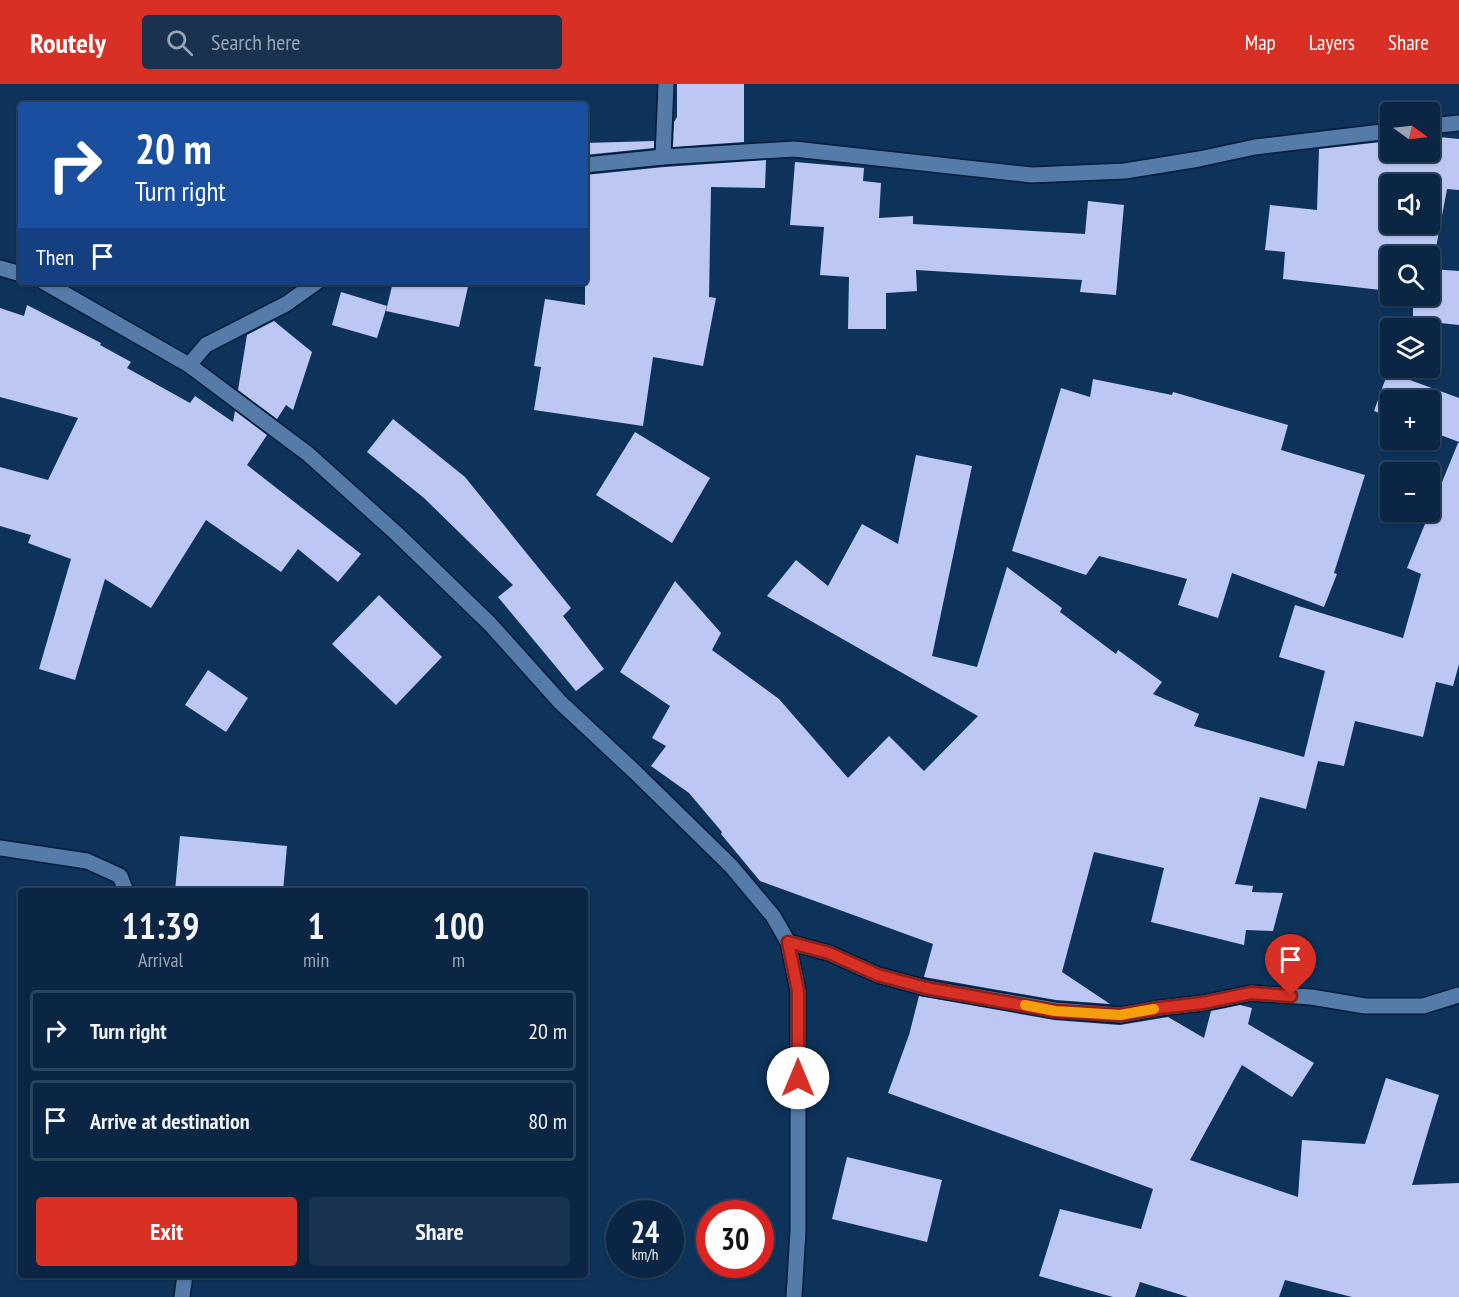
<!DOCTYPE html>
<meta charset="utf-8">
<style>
:root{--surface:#0a2644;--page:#18324f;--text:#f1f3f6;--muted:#99a5b2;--line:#2a435d;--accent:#d93025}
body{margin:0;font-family:"PT Sans Narrow",sans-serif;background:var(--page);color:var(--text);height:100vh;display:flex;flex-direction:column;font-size:22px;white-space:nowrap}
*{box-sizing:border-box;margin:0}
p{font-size:20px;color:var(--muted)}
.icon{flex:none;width:33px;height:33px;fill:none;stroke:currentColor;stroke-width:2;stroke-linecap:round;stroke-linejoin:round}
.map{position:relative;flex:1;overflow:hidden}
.drawer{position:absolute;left:18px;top:804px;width:570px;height:390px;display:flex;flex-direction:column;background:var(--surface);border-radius:6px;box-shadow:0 2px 4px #0004,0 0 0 2px var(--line)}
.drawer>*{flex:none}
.banner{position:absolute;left:18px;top:18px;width:570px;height:183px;border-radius:6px;box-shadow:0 2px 4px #0004,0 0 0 2px var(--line);background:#1a4fa0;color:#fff;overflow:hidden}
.needle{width:39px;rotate:105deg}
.controls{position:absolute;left:1380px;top:18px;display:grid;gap:12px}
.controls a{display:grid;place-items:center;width:60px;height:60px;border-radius:6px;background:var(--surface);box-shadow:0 2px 4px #0004,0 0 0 2px var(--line);font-size:30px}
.speed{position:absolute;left:606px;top:1116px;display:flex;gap:12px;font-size:30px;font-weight:700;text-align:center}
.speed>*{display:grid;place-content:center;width:78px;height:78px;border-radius:50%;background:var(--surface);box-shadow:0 2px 4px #0004,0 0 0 2px var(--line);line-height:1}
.speed small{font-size:15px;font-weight:400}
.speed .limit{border:9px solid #d22;background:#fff;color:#111}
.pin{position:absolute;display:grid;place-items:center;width:51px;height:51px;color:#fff;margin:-62px -26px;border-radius:50% 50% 50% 0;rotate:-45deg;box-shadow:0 0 6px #0007}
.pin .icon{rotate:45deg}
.me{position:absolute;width:66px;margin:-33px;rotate:0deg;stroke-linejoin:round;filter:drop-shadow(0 0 4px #0008)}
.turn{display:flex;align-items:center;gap:21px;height:126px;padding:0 18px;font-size:27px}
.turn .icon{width:78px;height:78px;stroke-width:2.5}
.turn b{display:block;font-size:42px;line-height:51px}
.then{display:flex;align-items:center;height:57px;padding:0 18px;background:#0003;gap:12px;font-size:22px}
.eta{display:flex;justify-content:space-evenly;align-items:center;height:102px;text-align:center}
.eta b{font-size:36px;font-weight:800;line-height:42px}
.action{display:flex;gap:12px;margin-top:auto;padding:12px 18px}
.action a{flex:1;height:69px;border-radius:6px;background:var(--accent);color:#fff;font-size:24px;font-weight:800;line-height:69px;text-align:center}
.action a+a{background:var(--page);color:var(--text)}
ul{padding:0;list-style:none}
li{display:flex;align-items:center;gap:18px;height:81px;margin:0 12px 9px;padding:0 6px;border:3px solid var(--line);border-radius:6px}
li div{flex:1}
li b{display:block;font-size:22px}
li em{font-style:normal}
header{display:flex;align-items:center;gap:36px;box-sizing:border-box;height:84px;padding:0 30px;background:var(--accent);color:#fff}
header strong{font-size:28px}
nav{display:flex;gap:33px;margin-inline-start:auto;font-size:21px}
.search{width:420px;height:54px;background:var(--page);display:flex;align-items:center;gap:15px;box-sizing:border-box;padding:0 21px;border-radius:6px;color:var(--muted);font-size:22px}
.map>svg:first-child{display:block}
.building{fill:#bcc8f3;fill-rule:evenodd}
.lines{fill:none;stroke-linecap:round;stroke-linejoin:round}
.service-casing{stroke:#011a38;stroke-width:18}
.minor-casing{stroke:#011a38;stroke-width:18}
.service{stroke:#557ba9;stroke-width:15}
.minor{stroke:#557ba9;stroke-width:15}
.route-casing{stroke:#8d1f18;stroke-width:15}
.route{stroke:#d93025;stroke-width:10}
.slow{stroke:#f59e0b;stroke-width:10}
</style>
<header>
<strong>Routely</strong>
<div class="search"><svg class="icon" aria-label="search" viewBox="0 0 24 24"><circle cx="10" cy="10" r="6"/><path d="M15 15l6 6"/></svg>Search here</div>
<nav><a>Map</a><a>Layers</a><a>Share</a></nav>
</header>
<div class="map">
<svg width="1459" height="1213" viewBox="0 0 1459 1213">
<rect width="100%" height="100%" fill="#0d335b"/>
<!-- building -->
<g class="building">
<polygon points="677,0 744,0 744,58 673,63 674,38 677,33"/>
<path d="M1430,52l29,3v51l-12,-1 -15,80 27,2v54l-46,-5v-24h17v-40h-40v35l-107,-12 2,-27 -20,-2 5,-45 47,5 2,-61 71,-8v11h40zM1390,100h40v40h-40z"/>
<polygon points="654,57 654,64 585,71 585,59"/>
<polygon points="766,76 765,104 711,103 709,213 716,214 703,282 653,273 643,342 534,326 541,283 534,282 545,215 585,221 585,91 664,83"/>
<polygon points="795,78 864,84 863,97 881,99 879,134 913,132 913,140 1085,150 1088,117 1124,121 1116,211 1080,208 1082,196 916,186 917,207 886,209 886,245 848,245 849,193 820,191 824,143 790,141"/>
<polygon points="393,198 469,198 459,243 386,227"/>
<polygon points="341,208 387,222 377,254 332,241"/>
<polygon points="27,221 101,259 100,261 131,278 127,284 190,319 195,312 233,338 235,327 267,351 247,381 361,470 338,498 298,465 281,488 206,436 151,524 105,495 75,596 39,585 71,475 28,459 31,451 0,442 0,383 48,396 78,334 0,313 0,224 24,232"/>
<polygon points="274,237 312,268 293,326 286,321 277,335 238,306 247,251"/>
<polygon points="1388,288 1459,314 1459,358 1430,347 1430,316 1390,316 1390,333 1374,327"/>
<polygon points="1093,295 1172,311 1173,308 1288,341 1281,366 1365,391 1334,489 1337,490 1324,523 1232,489 1218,534 1178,521 1187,495 1099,472 1086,491 1012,467 1061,304 1090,313"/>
<polygon points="393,335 465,393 571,524 563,532 604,585 576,607 498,513 513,501 424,414 367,368"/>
<polygon points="635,348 710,394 672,459 596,411"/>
<polygon points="1458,359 1459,359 1459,580 1453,602 1436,598 1423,653 1355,637 1344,682 1318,677 1306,725 1260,713 1235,800 1253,802 1252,808 1283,809 1273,847 1246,846 1244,861 1151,838 1164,784 1094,768 1062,888 1110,920 1056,916 924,893 933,860 760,797 721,750 722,748 689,709 651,682 666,662 652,654 670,622 620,588 675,497 721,549 712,566 779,615 848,694 889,652 924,687 978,632 767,512 796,476 828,502 862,440 898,460 916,371 972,382 932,572 977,583 1007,483 1062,524 1060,528 1116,570 1118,566 1162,598 1153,610 1199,630 1194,642 1304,673 1325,587 1279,573 1295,521 1403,554 1421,490 1407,484"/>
<polygon points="379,511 442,573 396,621 332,560"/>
<polygon points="208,586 248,614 226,648 185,621"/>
<polygon points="180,752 287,762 283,807 175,807"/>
<polygon points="919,912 1054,936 1120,941 1168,933 1204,954 1211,927 1240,921 1252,924 1248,940 1314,979 1292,1013 1242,981 1190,1076 1298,1113 1302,1056 1365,1060 1386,994 1439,1011 1412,1101 1459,1099 1459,1213 1352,1213 1285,1196 1279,1213 1188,1213 1140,1198 1135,1213 1113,1213 1039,1192 1060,1125 1141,1145 1153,1105 888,1009 909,951"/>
<polygon points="847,1073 942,1096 927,1158 832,1135"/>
</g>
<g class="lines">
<defs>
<g id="service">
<polyline points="1430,42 1459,39"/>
<polyline points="663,73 666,0"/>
<polyline points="585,81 663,73 794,65 1032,91 1125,87 1199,75 1255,63 1390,47"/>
<polyline points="189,281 206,261 286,220 317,198"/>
<polyline points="0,764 87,777 120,792 126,807"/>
<polyline points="788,858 829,869 878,891 926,904 1055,926 1120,931 1160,924 1203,919 1251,909 1311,913 1365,922 1423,922 1459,911"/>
<polyline points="182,1213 185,1191"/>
</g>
<g id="minor">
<polyline points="0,184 21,190"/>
<polyline points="44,198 189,281 308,370 397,450 490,540 560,618 635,688 731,782 773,832 788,858 798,907 798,1147 794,1213"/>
</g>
</defs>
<!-- service casing -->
<use href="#service" class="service-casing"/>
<!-- minor casing -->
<use href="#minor" class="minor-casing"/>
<!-- service -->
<use href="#service" class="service"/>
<!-- minor -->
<use href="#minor" class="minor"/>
</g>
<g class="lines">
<defs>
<polyline id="route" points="798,994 798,907 788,858 829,869 878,891 926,904 1055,927 1120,931 1160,924 1203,919 1251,909 1291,912"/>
</defs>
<!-- route casing -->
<use href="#route" class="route-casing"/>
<!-- route -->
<use href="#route" class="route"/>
<!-- slow -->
<polyline class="slow" points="1025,921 1055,927 1120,931 1154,925"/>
</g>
</svg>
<div class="controls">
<a><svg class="needle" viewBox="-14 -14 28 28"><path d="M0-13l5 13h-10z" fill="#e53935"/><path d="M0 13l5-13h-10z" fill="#99a5b2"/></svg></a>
<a><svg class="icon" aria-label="sound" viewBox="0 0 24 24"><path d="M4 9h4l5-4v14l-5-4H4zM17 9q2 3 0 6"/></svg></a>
<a><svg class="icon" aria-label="search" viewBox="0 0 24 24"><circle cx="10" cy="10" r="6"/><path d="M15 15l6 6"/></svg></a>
<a><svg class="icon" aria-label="layers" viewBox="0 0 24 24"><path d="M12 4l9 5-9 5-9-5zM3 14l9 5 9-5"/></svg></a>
<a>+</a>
<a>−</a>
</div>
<div class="speed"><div>24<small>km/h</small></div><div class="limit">30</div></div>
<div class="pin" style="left:1291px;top:912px;background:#d93025"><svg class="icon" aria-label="arrive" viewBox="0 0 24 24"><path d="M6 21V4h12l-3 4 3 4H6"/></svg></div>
<svg class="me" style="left:798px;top:994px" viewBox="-20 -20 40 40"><circle r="19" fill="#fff"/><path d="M0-13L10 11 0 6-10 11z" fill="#d93025"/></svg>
<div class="banner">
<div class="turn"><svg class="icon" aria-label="right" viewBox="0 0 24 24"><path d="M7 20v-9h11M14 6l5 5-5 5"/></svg><div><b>20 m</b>Turn right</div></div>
<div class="then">Then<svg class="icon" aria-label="arrive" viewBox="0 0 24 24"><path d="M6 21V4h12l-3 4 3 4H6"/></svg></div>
</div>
<section class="drawer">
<div class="eta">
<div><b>11:39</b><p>Arrival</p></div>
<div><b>1</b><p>min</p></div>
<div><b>100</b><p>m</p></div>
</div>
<ul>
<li><svg class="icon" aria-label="right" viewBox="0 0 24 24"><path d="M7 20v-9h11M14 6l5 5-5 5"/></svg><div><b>Turn right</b></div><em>20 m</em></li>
<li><svg class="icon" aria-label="arrive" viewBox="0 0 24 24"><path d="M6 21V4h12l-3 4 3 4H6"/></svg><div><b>Arrive at destination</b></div><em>80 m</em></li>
</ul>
<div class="action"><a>Exit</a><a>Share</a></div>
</section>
</div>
